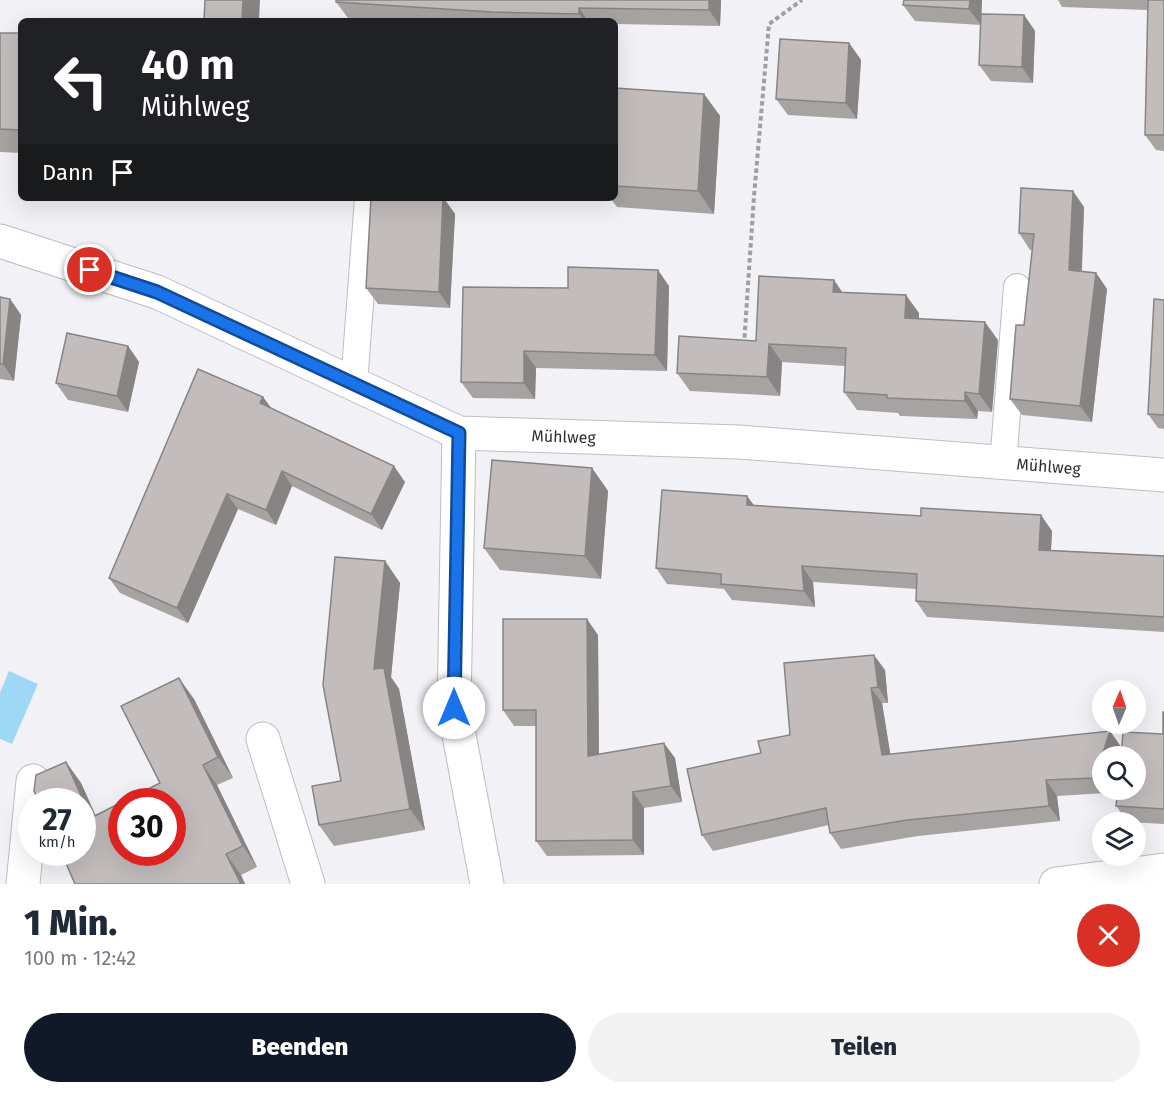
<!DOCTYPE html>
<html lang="de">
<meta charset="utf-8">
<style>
:root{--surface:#fff;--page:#f2f2f3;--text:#1f2937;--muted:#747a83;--accent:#111827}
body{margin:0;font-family:"Fira Sans",sans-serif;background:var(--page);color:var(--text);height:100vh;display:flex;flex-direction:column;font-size:22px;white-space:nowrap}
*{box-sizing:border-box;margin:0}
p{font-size:20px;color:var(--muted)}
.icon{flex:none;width:33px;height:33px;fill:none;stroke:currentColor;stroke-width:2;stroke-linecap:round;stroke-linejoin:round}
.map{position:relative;height:884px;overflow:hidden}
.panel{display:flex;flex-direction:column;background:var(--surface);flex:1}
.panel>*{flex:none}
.guide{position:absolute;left:18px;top:18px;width:600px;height:183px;border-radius:9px;box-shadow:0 6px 24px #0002;background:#202124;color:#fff;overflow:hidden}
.needle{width:39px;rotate:2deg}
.buttons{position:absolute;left:1092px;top:680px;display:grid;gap:12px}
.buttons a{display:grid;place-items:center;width:54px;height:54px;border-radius:50%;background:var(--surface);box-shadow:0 6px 24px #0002;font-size:30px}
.speed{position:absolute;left:18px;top:788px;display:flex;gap:12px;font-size:30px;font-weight:700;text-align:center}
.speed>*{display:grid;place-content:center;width:78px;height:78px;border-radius:50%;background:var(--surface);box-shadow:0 6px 24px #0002;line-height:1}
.speed small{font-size:15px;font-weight:400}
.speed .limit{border:9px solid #d22;background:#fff;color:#111}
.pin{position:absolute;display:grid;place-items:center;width:51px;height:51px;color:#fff;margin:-26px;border:3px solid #fff;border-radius:50%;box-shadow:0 2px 6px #0007}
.me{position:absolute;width:66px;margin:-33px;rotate:0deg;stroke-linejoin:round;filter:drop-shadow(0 0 4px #0008)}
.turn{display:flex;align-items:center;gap:21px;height:126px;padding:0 24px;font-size:27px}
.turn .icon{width:78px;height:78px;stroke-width:2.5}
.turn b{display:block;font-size:42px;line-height:51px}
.then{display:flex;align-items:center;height:57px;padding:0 24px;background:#0003;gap:12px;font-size:22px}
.round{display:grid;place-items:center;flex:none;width:63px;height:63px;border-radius:32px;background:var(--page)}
.headline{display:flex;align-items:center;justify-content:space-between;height:102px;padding:0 24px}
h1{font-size:36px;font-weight:800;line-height:45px}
.button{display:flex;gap:12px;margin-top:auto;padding:12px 24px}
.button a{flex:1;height:69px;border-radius:36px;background:var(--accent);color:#fff;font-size:24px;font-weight:800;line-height:69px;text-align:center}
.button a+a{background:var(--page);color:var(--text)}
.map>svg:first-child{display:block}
.water{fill:#9ed8f6}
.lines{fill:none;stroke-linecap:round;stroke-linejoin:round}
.lane-casing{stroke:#bdbdc1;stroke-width:28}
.street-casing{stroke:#bdbdc1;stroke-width:35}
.path{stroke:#9f9fa2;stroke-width:4;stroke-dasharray:4.5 3;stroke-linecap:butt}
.lane{stroke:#fff;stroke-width:26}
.street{stroke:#fff;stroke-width:33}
.wall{fill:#a7a3a2}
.shaded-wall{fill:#888484}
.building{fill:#c2bdbc;stroke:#888484;stroke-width:1.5}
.route-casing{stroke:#114b97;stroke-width:15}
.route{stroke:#1a73e8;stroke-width:10}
.labels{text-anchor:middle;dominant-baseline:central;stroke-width:4.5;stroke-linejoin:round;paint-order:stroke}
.street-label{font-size:16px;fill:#2e2e2f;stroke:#f2f2f6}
</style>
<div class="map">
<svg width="1164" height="884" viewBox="0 0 1164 884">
<rect width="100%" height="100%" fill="#f2f2f6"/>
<!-- water -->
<polygon class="water" points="9,671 38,684 12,744 0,739 0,693"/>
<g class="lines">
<defs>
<g id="lane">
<polyline points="354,384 368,198"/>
<polyline points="1003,464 1017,287"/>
</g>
<g id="street">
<path id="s1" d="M0,241l157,51 302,141 280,9 425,33"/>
<polyline points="459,433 454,708 487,884"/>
<polyline points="263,739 308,884"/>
<polyline points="23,884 33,781"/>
<polyline points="1056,884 1164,870"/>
</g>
</defs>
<!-- lane casing -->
<use href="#lane" class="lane-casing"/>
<!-- street casing -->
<use href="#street" class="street-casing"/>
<!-- path -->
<polyline class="path" points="744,345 754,196 769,24 802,0"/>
<!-- lane -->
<use href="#lane" class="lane"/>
<!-- street -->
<use href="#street" class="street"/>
</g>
<!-- wall -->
<g class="wall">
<polygon points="336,0 721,0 720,26 615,24 615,21 390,21 348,18 336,2"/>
<polygon points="904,0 982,0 981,14 1024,15 1035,31 1033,83 991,81 979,65 981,25 915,21 903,5"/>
<polygon points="1058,0 1164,0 1164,151 1156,150 1145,135 1148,10 1062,7"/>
<polygon points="0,33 21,33 21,153 0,152"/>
<polygon points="849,43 861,60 857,119 788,115 776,99"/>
<polygon points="704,94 720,116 714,214 617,207 610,198 615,198 615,186"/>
<polygon points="444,198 455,214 450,308 378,304 366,288"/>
<polygon points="1084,207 1082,271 1096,273 1107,289 1092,422 1022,415 1010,399 1024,325 1032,250 1030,250 1019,233"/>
<polygon points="669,286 667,371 536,368 535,399 473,398 461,382 568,288"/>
<polygon points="843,293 919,313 919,318 998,340 992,412 978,411 977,419 900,416 898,413 857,410 844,392 845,366 782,362 780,396 690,391 677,373 756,341"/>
<polygon points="0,297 10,299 21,315 14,381 0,379"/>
<polygon points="1164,300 1164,429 1158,428 1148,414"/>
<polygon points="128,346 139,362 128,412 68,400 56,383"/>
<polygon points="263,397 271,408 405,482 382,530 292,486 276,525 238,509 188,623 120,593 109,578"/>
<polygon points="592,468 608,491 601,579 500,570 484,548"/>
<polygon points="747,496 754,505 1052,531 1051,550 1164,556 1164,632 927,617 916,601 917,589 813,582 815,607 732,600 724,589 667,584 656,568"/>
<polygon points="385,561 400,583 391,677 399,689 425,830 334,846 319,825 341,781"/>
<polygon points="598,635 599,754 675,758 682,802 644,808 644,855 547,856 536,841 536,726 514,726 503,710"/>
<polygon points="885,670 888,703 882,703 890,754 1110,731 1121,747 1118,756 1102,756 1102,789 1107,789 1106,793 1057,796 1060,821 918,836 841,849 830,833 829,825 713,851 702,835 761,753"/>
<polygon points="194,699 233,778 217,785 257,867 241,875 245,884 75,884 66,762 81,783 95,815 160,783"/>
<polygon points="1164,712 1164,824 1128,822 1116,806 1163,734"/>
</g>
<!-- shaded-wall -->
<g class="shaded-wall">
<polygon points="243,0 260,0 259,21 242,21"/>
<polygon points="709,0 721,0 720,26 709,10"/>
<polygon points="970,0 982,0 981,25 969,9"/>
<polygon points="579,8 588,21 584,21 579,14"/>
<polygon points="1024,15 1035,31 1033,83 1022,67"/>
<polygon points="849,43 861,60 857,119 846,103"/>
<polygon points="704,94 720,116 714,214 698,191"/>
<polygon points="1073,191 1084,207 1081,286 1069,270"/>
<polygon points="443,198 455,214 450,308 439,292"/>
<polygon points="658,270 669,286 667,371 655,355"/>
<polygon points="1096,273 1107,289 1092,422 1080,406"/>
<polygon points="834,280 847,299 833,292"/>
<polygon points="906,295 919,313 918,336 905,318"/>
<polygon points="10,299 21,315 14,381 3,364"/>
<polygon points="985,322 998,340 992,412 979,394"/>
<polygon points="769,344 782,362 780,396 767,377"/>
<polygon points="128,346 139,362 128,412 117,396"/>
<polygon points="524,351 536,368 535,399 524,383"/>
<polygon points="965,392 978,411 977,419 965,401"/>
<polygon points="263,397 274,412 260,403"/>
<polygon points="394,466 405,482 382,530 371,514"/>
<polygon points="592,468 608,491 601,579 585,556"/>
<polygon points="282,471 292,486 276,525 266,510"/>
<polygon points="227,494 238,509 188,623 177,608"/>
<polygon points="747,496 758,512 747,505"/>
<polygon points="1041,515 1052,531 1050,566 1039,550"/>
<polygon points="385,561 400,583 391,677 399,689 425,830 410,809 374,669"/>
<polygon points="802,566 813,582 815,607 804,591"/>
<polygon points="587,619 598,635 599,772 588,756"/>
<polygon points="874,655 885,670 888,703 878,687"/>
<polygon points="179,678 194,699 233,778 218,757"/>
<polygon points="871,688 882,703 893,770 882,755"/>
<polygon points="1110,731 1121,747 1118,756 1102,756 1102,789 1095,778"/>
<polygon points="664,743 675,758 682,802 671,786"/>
<polygon points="66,762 81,783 106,838 91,818"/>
<polygon points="203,765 217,785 257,867 243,846"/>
<polygon points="1046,780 1057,796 1060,821 1049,806"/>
<polygon points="633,792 644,808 644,855 633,840"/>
<polygon points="226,854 241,875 245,884 241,884"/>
</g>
<!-- building -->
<g class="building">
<polygon points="205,0 243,0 242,21 204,21"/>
<polygon points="336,0 709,0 709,10 579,8 579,14 491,12 336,2"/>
<polygon points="904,0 970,0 969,9 903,5"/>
<polygon points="1148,0 1164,0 1164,135 1145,135"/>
<polygon points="981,14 1024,15 1022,67 979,65"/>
<polygon points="0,33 21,33 21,130 0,129"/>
<polygon points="780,39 849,43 846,103 776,99"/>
<polygon points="615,88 704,94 698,191 615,186"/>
<polygon points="1021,188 1073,191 1069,270 1096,273 1080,406 1010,399 1016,325 1024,325 1034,234 1019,233"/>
<polygon points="371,198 443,198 439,292 366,288"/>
<polygon points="568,267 658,270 655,355 524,351 524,383 461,382 463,287 568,288"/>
<polygon points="759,276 834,280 833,292 906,295 905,318 985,322 979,394 965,392 965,401 887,398 887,395 844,392 846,348 769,344 767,377 677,373 679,336 756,341"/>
<polygon points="0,297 10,299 3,364 0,364"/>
<polygon points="1154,299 1164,300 1164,415 1148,414"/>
<polygon points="67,333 128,346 117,396 56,383"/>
<polygon points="198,369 263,397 260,403 394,466 371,514 282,471 266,510 227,494 177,608 109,578"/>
<polygon points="492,460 592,468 585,556 484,548"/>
<polygon points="662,490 747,496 747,505 921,516 921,508 1041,515 1039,550 1164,556 1164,617 916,601 917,574 802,566 804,591 721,584 721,574 656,568"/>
<polygon points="335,557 385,561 374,669 384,668 410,809 319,825 312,786 341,781 323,685"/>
<polygon points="503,619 587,619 588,756 664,743 671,786 633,792 633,840 536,841 536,710 503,710"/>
<polygon points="874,655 878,687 871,688 882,755 1110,731 1095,778 1046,780 1049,806 907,820 830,833 826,808 702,835 687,769 761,753 758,741 790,735 784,663"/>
<polygon points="179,678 218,757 203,765 243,846 226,854 241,884 75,884 61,852 82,852 82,801 38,801 34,791 36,775 66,762 91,818 122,802 122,852 172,852 172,801 124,801 160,783 121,706"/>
<polygon points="1163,712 1164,712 1164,809 1116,806 1118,789 1136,789 1136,756 1121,756 1123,732 1163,734"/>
</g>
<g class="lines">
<defs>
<polyline id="route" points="90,270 157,292 459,433 454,708"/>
</defs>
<!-- route casing -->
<use href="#route" class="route-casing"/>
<!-- route -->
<use href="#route" class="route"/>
</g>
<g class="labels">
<!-- street labels -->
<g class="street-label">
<text stroke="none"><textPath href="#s1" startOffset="603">Mühlweg</textPath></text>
<text stroke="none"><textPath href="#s1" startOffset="1089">Mühlweg</textPath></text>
</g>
</g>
</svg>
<div class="buttons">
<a><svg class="needle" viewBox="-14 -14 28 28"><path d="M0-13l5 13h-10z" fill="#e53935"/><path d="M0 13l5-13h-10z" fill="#747a83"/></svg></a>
<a><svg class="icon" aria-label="search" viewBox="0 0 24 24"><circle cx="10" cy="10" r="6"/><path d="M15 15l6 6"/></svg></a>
<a><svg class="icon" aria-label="layers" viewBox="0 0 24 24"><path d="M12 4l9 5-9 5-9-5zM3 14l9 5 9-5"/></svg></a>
</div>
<div class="speed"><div>27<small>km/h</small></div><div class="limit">30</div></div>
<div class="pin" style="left:90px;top:270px;background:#d93025"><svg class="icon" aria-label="arrive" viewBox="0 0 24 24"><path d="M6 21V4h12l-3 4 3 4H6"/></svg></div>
<svg class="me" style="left:454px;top:708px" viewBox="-20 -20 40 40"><circle r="19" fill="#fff"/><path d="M0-13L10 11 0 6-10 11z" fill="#1a73e8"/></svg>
<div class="guide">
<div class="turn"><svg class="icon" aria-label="left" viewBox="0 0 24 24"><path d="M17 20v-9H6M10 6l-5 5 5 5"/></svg><div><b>40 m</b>Mühlweg</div></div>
<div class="then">Dann<svg class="icon" aria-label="arrive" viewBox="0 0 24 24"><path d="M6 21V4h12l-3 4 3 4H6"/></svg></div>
</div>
</div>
<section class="panel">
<div class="headline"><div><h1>1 Min.</h1><p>100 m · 12:42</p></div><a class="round" style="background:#d93025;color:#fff"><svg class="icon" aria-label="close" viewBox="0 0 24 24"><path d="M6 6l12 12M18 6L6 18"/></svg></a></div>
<div class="button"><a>Beenden</a><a>Teilen</a></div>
</section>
